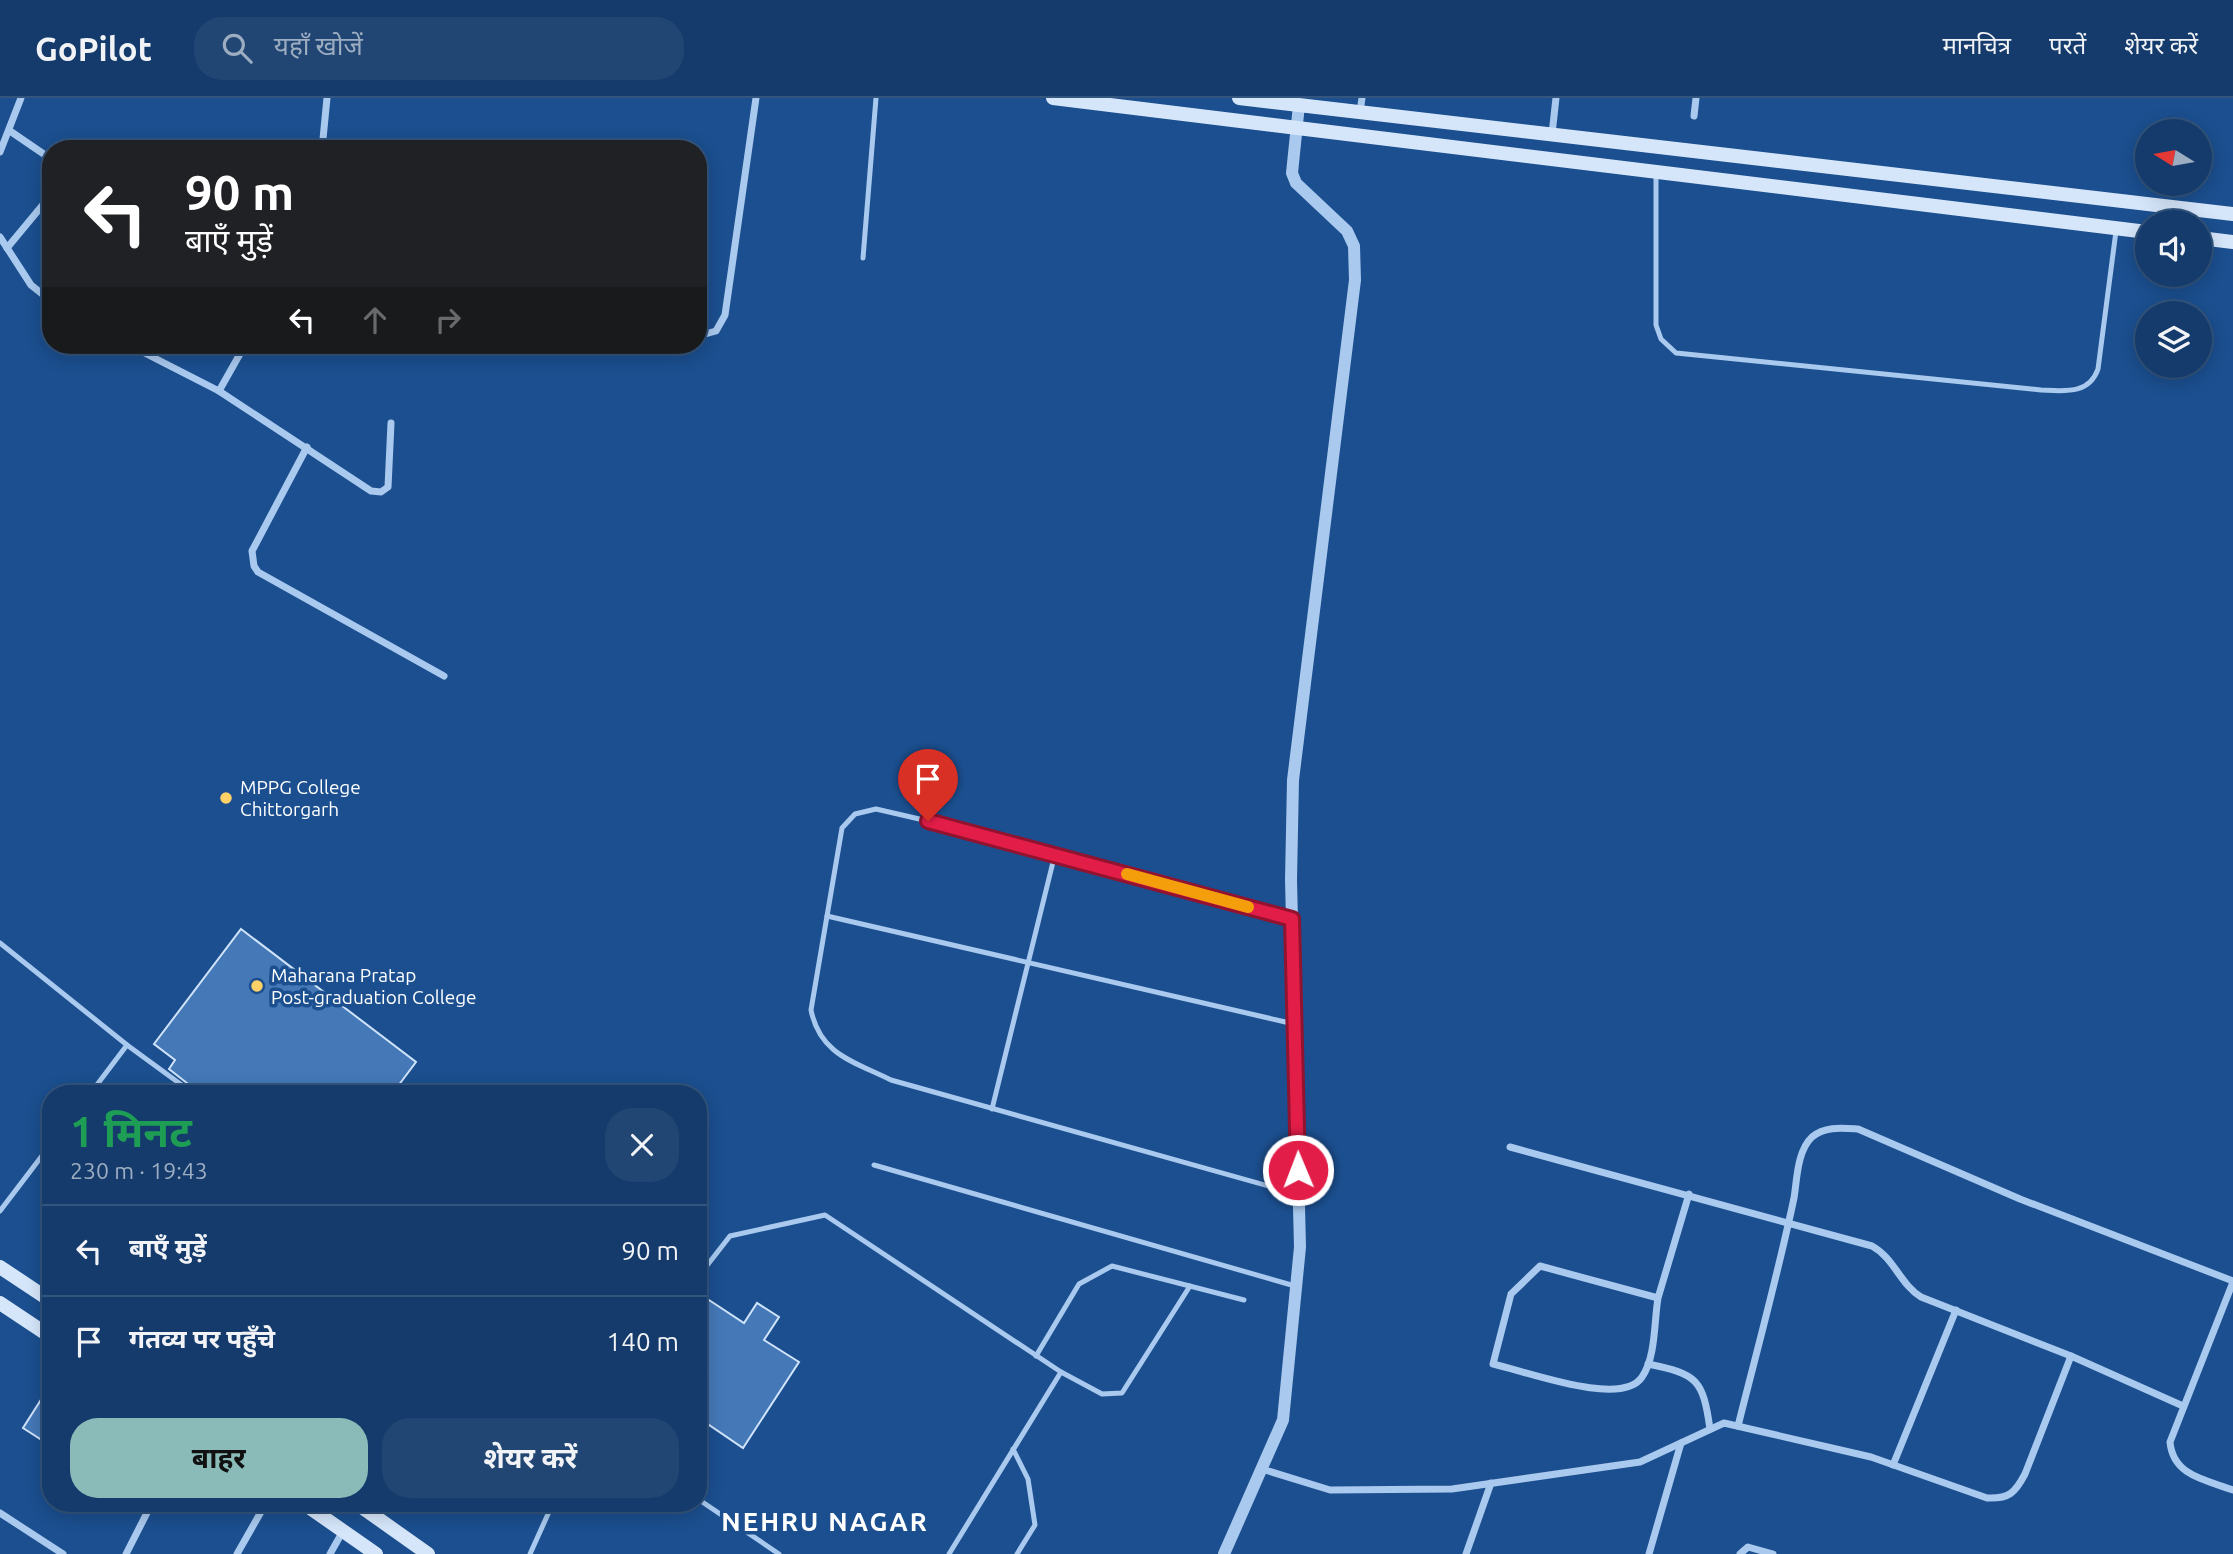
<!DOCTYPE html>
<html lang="hi">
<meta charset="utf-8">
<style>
:root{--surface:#143b6b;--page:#214673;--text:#f1f3f6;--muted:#9dadc1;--line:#33557e;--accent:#8bbbb9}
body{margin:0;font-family:Ubuntu,"Noto Sans Devanagari",sans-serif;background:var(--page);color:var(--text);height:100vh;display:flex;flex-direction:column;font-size:26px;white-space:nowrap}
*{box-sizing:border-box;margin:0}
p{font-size:23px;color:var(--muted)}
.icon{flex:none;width:38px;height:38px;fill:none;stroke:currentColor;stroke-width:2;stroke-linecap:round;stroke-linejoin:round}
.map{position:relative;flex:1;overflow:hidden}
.side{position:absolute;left:42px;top:987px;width:665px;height:427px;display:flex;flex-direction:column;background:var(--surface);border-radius:28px;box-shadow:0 4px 18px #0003,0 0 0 2px var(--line)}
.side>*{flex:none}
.guide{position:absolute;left:42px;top:42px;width:665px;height:214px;border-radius:28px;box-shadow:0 4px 18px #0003,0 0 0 2px var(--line);background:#202124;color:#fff;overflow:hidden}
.needle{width:46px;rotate:281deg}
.tools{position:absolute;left:2135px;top:21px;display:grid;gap:14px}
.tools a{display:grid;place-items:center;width:77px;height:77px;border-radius:50%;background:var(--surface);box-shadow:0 4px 18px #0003,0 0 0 2px var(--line);font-size:35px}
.pin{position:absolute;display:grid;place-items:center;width:60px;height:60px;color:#fff;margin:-72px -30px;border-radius:50% 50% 50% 0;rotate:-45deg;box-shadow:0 0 7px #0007}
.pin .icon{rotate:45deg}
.me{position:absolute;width:77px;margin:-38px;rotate:359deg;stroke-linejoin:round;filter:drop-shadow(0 0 5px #0008)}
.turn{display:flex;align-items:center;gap:24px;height:147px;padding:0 28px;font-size:32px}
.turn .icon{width:91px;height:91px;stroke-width:2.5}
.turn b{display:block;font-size:49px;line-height:60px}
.lanes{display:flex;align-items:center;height:66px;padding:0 28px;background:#0003;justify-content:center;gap:35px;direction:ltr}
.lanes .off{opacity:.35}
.round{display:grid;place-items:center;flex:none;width:74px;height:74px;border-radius:28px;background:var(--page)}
.headline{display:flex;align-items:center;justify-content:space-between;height:119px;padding:0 28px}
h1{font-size:42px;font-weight:700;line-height:52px;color:#1e9e55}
.primary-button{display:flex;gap:14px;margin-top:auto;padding:14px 28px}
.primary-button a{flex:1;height:80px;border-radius:28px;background:var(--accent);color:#111;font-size:28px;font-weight:700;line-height:80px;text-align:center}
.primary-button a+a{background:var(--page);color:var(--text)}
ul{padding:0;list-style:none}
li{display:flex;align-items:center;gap:21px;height:91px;padding:0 28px;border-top:2px solid var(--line)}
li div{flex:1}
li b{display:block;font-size:26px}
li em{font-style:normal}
header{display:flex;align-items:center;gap:42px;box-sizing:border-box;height:98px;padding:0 35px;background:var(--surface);border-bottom:2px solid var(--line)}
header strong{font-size:33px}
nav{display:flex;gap:38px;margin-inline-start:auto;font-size:24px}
.search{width:490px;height:63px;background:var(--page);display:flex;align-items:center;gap:18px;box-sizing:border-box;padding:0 24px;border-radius:28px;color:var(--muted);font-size:26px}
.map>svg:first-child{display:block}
.building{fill:#4478b7;stroke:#cfe3fa;stroke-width:2}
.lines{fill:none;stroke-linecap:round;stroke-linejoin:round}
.service{stroke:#a9c9ee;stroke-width:5}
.minor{stroke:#a9c9ee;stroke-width:7}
.tertiary{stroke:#a9c9ee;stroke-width:12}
.secondary{stroke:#d6e6fa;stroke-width:14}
.route-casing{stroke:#92132f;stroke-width:18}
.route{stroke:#e11d48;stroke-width:12}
.slow{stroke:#f59e0b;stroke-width:12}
.poi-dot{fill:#ffd166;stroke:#1b4f8f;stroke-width:2.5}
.labels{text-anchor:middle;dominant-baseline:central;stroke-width:7;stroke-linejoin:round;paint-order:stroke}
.poi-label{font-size:19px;fill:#fff;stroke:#1b4f8f;text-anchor:start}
.district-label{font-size:26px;font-weight:bold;letter-spacing:2px;fill:#fff;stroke:#1b4f8f}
</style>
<header>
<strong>GoPilot</strong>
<div class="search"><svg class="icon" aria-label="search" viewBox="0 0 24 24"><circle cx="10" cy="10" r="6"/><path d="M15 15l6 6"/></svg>यहाँ खोजें</div>
<nav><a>मानचित्र</a><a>परतें</a><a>शेयर करें</a></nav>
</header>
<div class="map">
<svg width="2233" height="1456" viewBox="0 0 2233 1456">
<rect width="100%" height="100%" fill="#1b4f8f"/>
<!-- building -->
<g class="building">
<polygon points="241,831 416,964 392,996 201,996 169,971 175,962 154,946"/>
<polygon points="709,1202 744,1225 757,1205 779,1219 764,1242 799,1264 743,1350 709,1327 698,1344 698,1292 708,1276 698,1270 698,1219"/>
<polygon points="51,1286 51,1348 23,1330"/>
</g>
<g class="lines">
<!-- service -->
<g class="service">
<path d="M1656,76v151l5,14 15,14 365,37c23,1 48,5 57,-21l18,-138"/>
<polyline points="863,160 876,0"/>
<polyline points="827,818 1294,926"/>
<path d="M1292,821l-338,-92 -78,-18 -21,5 -13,14 -31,182c9,45 44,52 80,70l406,114"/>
<polyline points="0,845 127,947 90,996"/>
<polyline points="127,947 194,996"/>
<polyline points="992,1011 1055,756"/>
<polyline points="874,1067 1295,1188"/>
<polyline points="0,1113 51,1046"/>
<polyline points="698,1179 730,1138 825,1117 1061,1274 949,1456"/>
<polyline points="1036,1258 1079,1186 1112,1168 1244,1202"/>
<polyline points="1061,1274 1102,1296 1122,1295 1190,1188"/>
<polyline points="1013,1351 1028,1381 1035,1427 1017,1456"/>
<polyline points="698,1401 779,1456"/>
<polyline points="530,1456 553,1405"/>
</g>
<!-- minor -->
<g class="minor">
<polyline points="1360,14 1362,0"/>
<polyline points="1694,18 1696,0"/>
<polyline points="10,33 51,61"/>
<polyline points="1552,36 1556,0"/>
<polyline points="322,51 327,0"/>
<polyline points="0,54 21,0"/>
<polyline points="0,139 31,187 51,203"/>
<polyline points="7,150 51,97"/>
<polyline points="698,238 716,233 725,217 756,0"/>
<polyline points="129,247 219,293 245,247"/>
<polyline points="219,293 371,393 381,394 388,389 391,325"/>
<polyline points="307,349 252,453 254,468 258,474 444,578"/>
<path d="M1510,1049l362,99c22,12 28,38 49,51l150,59"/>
<path d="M2233,1184l-63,160c3,34 36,38 63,48"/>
<path d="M1658,1200c-4,23 -2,59 -16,79 -20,31 -117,-6 -149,-13l18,-70 29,-28 118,32 31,-104"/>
<path d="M1648,1266c49,10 55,15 62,65"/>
<path d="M1738,1328c19,-76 40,-152 56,-228 3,-18 3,-47 18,-61 13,-11 30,-9 46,-8l162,70 213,82"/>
<polyline points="1893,1367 1956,1212"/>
<path d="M1262,1371l68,21 122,-1 188,-27 84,-39 147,34 116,41c22,1 28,-5 38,-24l46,-118 112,50"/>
<polyline points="0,1415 63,1456"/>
<polyline points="126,1456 152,1405"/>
<polyline points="237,1456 266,1405"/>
<polyline points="330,1456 343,1433"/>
<polyline points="1466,1456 1491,1385"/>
<polyline points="1649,1456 1681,1345"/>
<polyline points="1740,1456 1748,1449 1773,1456"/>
</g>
<!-- tertiary -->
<polyline class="tertiary" points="1224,1456 1283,1322 1300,1149 1291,782 1293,682 1355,182 1354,148 1347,133 1296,85 1292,75 1299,7"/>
<!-- secondary -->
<g class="secondary">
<polyline points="1053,0 2147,134"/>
<polyline points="1239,0 2233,116"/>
<polyline points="2200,140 2233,144"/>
<polyline points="0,1169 51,1203"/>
<polyline points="0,1205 51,1239"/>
<polyline points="303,1405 376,1456"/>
<polyline points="356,1405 428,1456"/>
</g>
</g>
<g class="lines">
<defs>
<polyline id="route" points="928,723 1292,821 1298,1072"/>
</defs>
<!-- route casing -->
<use href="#route" class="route-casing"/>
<!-- route -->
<use href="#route" class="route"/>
<!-- slow -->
<polyline class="slow" points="1127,776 1248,809"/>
</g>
<!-- markers -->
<g class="poi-dot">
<circle cx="226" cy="700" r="7"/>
<circle cx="257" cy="888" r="7"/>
</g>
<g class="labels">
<!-- poi labels -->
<g class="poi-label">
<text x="240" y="689">MPPG College<tspan x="240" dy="22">Chittorgarh</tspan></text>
<text x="271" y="877">Maharana Pratap<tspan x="271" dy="22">Post-graduation College</tspan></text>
</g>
<!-- district labels -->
<g class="district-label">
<text x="825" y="1423">NEHRU NAGAR</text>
</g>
</g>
</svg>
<div class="tools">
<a><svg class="needle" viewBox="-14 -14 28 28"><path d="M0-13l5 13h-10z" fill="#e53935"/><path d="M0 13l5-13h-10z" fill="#9dadc1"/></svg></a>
<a><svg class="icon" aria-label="sound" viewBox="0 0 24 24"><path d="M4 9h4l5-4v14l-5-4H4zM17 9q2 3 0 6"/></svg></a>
<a><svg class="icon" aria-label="layers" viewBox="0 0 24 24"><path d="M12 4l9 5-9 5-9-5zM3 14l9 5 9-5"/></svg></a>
</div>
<div class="pin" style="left:928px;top:723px;background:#d93025"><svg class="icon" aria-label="arrive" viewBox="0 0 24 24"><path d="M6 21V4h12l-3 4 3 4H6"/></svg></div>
<svg class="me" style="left:1298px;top:1072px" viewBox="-20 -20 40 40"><circle r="17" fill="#e11d48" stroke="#fff" stroke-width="3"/><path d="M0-11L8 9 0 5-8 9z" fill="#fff"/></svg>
<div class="guide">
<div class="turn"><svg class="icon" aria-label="left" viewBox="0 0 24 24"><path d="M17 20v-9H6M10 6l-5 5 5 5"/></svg><div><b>90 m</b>बाएँ मुड़ें</div></div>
<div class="lanes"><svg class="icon" aria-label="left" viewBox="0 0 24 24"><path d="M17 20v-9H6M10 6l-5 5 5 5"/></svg><svg class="icon off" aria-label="ahead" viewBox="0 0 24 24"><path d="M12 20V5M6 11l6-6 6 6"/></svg><svg class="icon off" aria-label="right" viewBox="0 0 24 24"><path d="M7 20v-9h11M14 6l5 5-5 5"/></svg></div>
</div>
<section class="side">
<div class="headline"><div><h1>1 मिनट</h1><p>230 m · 19:43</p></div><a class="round"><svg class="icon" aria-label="close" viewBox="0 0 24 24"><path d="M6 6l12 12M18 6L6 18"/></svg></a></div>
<ul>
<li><svg class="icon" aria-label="left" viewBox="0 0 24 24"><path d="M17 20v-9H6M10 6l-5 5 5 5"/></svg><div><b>बाएँ मुड़ें</b></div><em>90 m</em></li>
<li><svg class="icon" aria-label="arrive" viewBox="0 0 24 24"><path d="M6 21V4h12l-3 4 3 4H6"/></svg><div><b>गंतव्य पर पहुँचे</b></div><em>140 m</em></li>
</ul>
<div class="primary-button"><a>बाहर</a><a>शेयर करें</a></div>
</section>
</div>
